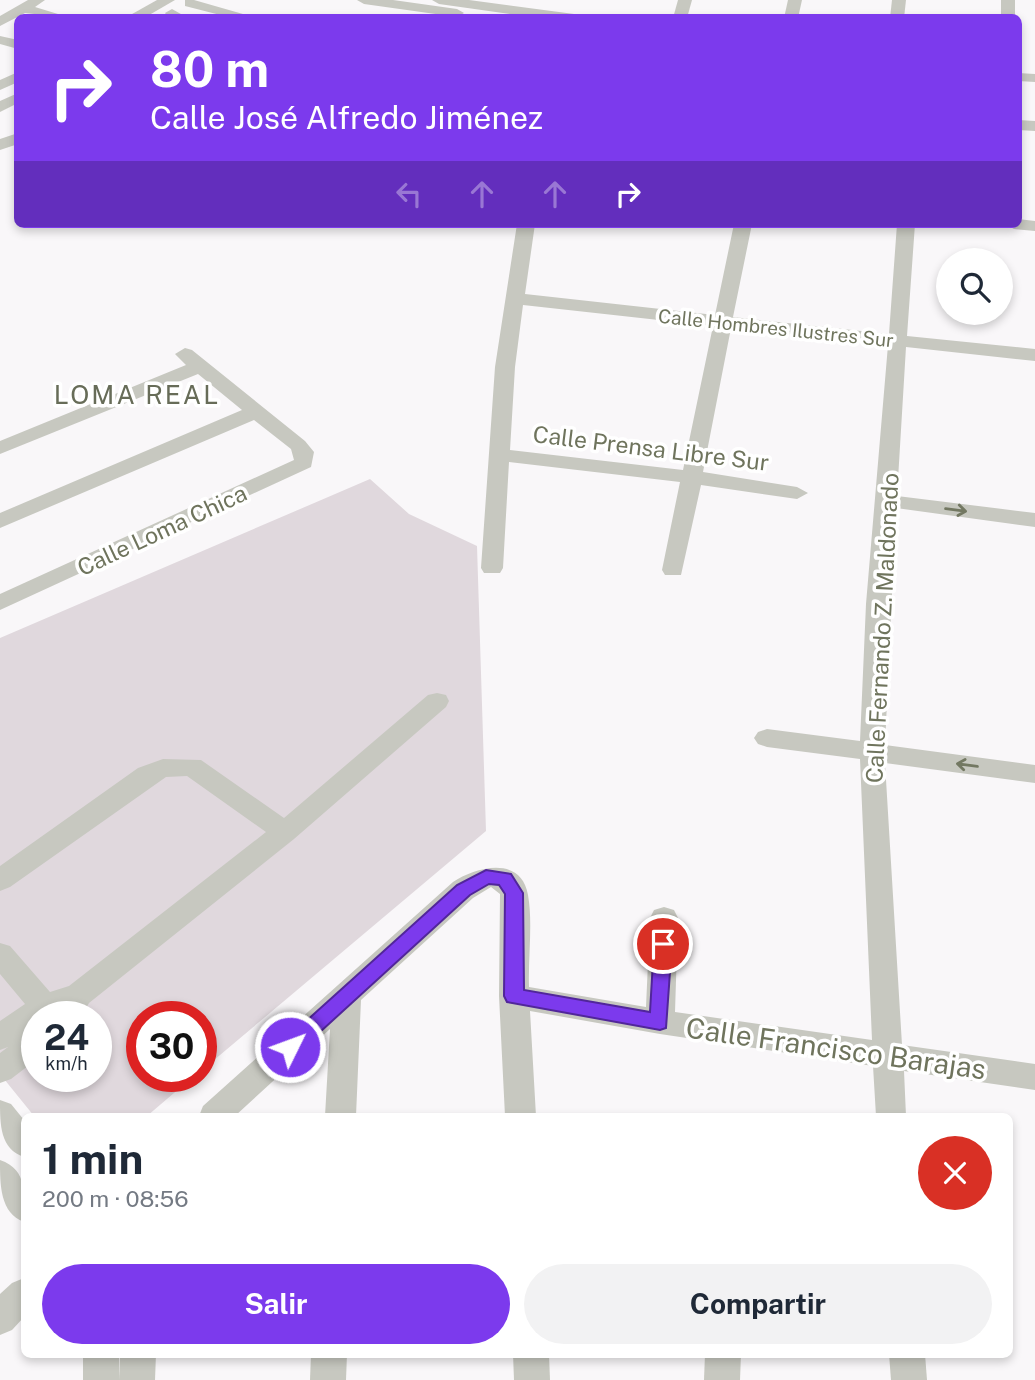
<!DOCTYPE html>
<html lang="es">
<meta charset="utf-8">
<style>
:root{--surface:#fff;--page:#f2f2f3;--text:#1f2937;--muted:#747a83;--accent:#7c3aed}
body{margin:0;font-family:"Public Sans",sans-serif;background:var(--page);color:var(--text);height:100vh;display:flex;flex-direction:column;font-size:26px;white-space:nowrap}
*{box-sizing:border-box;margin:0}
p{font-size:23px;color:var(--muted)}
.icon{flex:none;width:38px;height:38px;fill:none;stroke:currentColor;stroke-width:2;stroke-linecap:round;stroke-linejoin:round}
.map{position:relative;flex:1;overflow:hidden}
.sheet{position:absolute;left:21px;top:1113px;width:992px;height:245px;display:flex;flex-direction:column;background:var(--surface);border-radius:10px;box-shadow:0 4px 10px #0003}
.sheet>*{flex:none}
.banner{position:absolute;left:14px;top:14px;width:1008px;height:214px;border-radius:10px;box-shadow:0 4px 10px #0003;background:#7c3aed;color:#fff;overflow:hidden}
.fabs{position:absolute;left:936px;top:248px;display:grid;gap:14px}
.fabs a{display:grid;place-items:center;width:77px;height:77px;border-radius:50%;background:var(--surface);box-shadow:0 4px 10px #0003;font-size:35px}
.speed{position:absolute;left:21px;top:1001px;display:flex;gap:14px;font-size:35px;font-weight:700;text-align:center}
.speed>*{display:grid;place-content:center;width:91px;height:91px;border-radius:50%;background:var(--surface);box-shadow:0 4px 10px #0003;line-height:1}
.speed small{font-size:18px;font-weight:400}
.speed .limit{border:10px solid #d22;background:#fff;color:#111}
.pin{position:absolute;display:grid;place-items:center;width:60px;height:60px;color:#fff;margin:-30px;border:4px solid #fff;border-radius:50%;box-shadow:0 2px 7px #0007}
.me{position:absolute;width:77px;margin:-38px;rotate:48deg;stroke-linejoin:round;filter:drop-shadow(0 0 5px #0008)}
.turn{display:flex;align-items:center;gap:24px;height:147px;padding:0 21px;font-size:32px}
.turn .icon{width:91px;height:91px;stroke-width:2.5}
.turn b{display:block;font-size:49px;line-height:60px}
.lanes{display:flex;align-items:center;height:66px;padding:0 21px;background:#0003;justify-content:center;gap:35px;direction:ltr}
.lanes .off{opacity:.35}
.round{display:grid;place-items:center;flex:none;width:74px;height:74px;border-radius:37px;background:var(--page)}
.summary{display:flex;align-items:center;justify-content:space-between;height:119px;padding:0 21px}
h1{font-size:42px;font-weight:700;line-height:52px}
.button{display:flex;gap:14px;margin-top:auto;padding:14px 21px}
.button a{flex:1;height:80px;border-radius:42px;background:var(--accent);color:#fff;font-size:28px;font-weight:700;line-height:80px;text-align:center}
.button a+a{background:var(--page);color:var(--text)}
.map>svg:first-child{display:block}
.green{fill:#e0d8dd;fill-rule:evenodd}
.lines{fill:none;stroke-linecap:round;stroke-linejoin:round}
.street{fill:#c7c8c0;fill-rule:evenodd}
.oneway{stroke:#737862}
.route{fill:#7c3aed;stroke:#51269a;stroke-width:2}
.labels{text-anchor:middle;dominant-baseline:central;stroke-width:7;stroke-linejoin:round;paint-order:stroke}
.far-street-label{font-size:19px;fill:#6f745d;stroke:#fff}
.street-label{font-size:23px;fill:#6f745d;stroke:#fff}
.quarter-label{font-size:26px;letter-spacing:2px;fill:#676c58;stroke:#fff}
.near-street-label{font-size:28px;fill:#6f745d;stroke:#fff}
</style>
<div class="map">
<svg width="1035" height="1380" viewBox="0 0 1035 1380">
<rect width="100%" height="100%" fill="#f9f7f9"/>
<!-- green -->
<path class="green" d="M370,479l39,35 68,32 9,285 -285,240v-54h-59v59h52l-47,40h-113l-34,-42v-436zM37,1017h59v59h-59z"/>
<g class="lines">
<!-- street -->
<g class="street">
<polygon points="28,0 45,0 35,7 71,18 25,13 0,26 0,16"/>
<polygon points="157,0 175,0 144,18 125,18"/>
<polygon points="185,0 194,0 257,18 232,18 185,6"/>
<polygon points="357,0 393,0 457,9 464,13 457,17 364,4"/>
<polygon points="432,0 469,0 574,14 581,18 539,18 439,4"/>
<polygon points="678,0 692,0 687,18 673,18"/>
<polygon points="788,0 802,0 798,18 784,18"/>
<polygon points="892,0 906,0 904,18 890,18"/>
<rect x="1001" y="0" width="14" height="18"/>
<polygon points="172,9 188,18 167,16 165,13"/>
<polygon points="0,36 18,40 18,49 0,44"/>
<polygon points="18,72 18,82 0,90 0,80"/>
<polygon points="1018,73 1035,74 1035,82 1018,81"/>
<polygon points="18,93 18,103 0,112 0,101"/>
<polygon points="1018,120 1035,121 1035,131 1018,130"/>
<polygon points="18,133 18,144 0,150 0,139"/>
<polygon points="1018,219 1035,221 1035,231 1014,229 1005,224 1018,224"/>
<path d="M517,224h18l-10,70 190,21 19,-91h18l-19,93 156,17 8,-110h18l-8,112 128,13v12l-129,-14 -9,149 138,17v14l-139,-19 -11,237 150,20v18l-150,-20 17,282 133,19v26l-131,-19 2,45h-30l-3,-50 -213,-32 -130,-23 6,105h-31l-6,-120 1,-102 -9,-7 -18,11 -112,102 -5,116h-31l5,-87 -95,87h-36l4,-10 250,-224c23,-15 68,-27 75,13 5,28 0,62 1,92l117,20 4,-89 4,-8 10,-3 10,3 4,8 -3,94 197,28 -12,-281 -93,-12 -9,-3 -4,-6 4,-6 9,-3 93,12 6,-137 22,-259 -157,-17 -28,144 94,15 11,6 -11,6 -96,-14 -20,90h-16l-3,-5 18,-88 -171,-20 -6,106 -3,5h-16l-3,-5 14,-201zM523,305l190,21 -30,144 -173,-20 5,-83z"/>
<polygon points="185,348 192,350 305,441 314,452 311,467 0,610 0,594 294,460 291,449 254,420 0,528 0,513 242,410 198,374 0,454 0,441 186,365 175,354"/>
<polygon points="437,693 446,695 449,701 446,707 294,839 89,1003 81,1017 37,1017 37,1027 31,1032 37,1029 37,1059 11,1079 0,1083 0,1053 8,1047 0,1050 0,1021 25,1004 0,974 0,943 10,946 50,992 69,986 266,832 187,776 166,777 10,887 0,891 0,866 138,768 163,759 201,760 284,818 428,695"/>
<path d="M0,1100l11,4 13,16v37c-24,-8 -24,-32 -24,-57z"/>
<path d="M0,1160c29,10 24,36 24,62 -24,-9 -24,-37 -24,-62z"/>
<polygon points="24,1278 24,1317 12,1330 0,1335 0,1294 12,1283"/>
<rect x="83" y="1354" width="36" height="26"/>
<polygon points="120,1354 156,1354 155,1380 119,1380"/>
<polygon points="311,1354 347,1354 346,1380 310,1380"/>
<polygon points="513,1354 549,1354 550,1380 514,1380"/>
<polygon points="705,1354 741,1354 740,1380 704,1380"/>
<polygon points="889,1354 925,1354 927,1380 891,1380"/>
</g>
</g>
<!-- one-way arrows -->
<defs><path id="oneway-shaft" d="M-6 0H5M1.5-3L5.5 0L1.5 3" fill="none" stroke-width="1.6" stroke-linecap="round" stroke-linejoin="round" transform="scale(1.75)"/></defs>
<g class="oneway">
<use href="#oneway-shaft" transform="translate(956 510) rotate(7)"/>
<use href="#oneway-shaft" transform="translate(967 765) rotate(-172)"/>
</g>
<!-- route -->
<polygon class="route" points="486,870 511,874 523,893 524,990 650,1012 654,944 657,939 670,939 672,944 666,1028 660,1030 507,1002 504,996 505,894 499,885 489,884 470,895 297,1053 284,1053 281,1047 284,1041 457,885"/>
<g class="labels">
<!-- far-street labels -->
<g class="far-street-label">
<text transform="translate(776 328) rotate(6)">Calle Hombres Ilustres Sur</text>
</g>
<!-- street labels -->
<g class="street-label">
<text transform="translate(651 448) rotate(7)">Calle Prensa Libre Sur</text>
<text transform="translate(162 530) rotate(-25)">Calle Loma Chica</text>
<text transform="translate(882 628) rotate(-87)">Calle Fernando Z. Maldonado</text>
</g>
<!-- quarter labels -->
<g class="quarter-label">
<text x="137" y="394">LOMA REAL</text>
</g>
<!-- near-street labels -->
<g class="near-street-label">
<text transform="translate(836 1048) rotate(8)">Calle Francisco Barajas</text>
</g>
</g>
</svg>
<div class="fabs">
<a><svg class="icon" aria-label="search" viewBox="0 0 24 24"><circle cx="10" cy="10" r="6"/><path d="M15 15l6 6"/></svg></a>
</div>
<div class="speed"><div>24<small>km/h</small></div><div class="limit">30</div></div>
<div class="pin" style="left:663px;top:944px;background:#d93025"><svg class="icon" aria-label="arrive" viewBox="0 0 24 24"><path d="M6 21V4h12l-3 4 3 4H6"/></svg></div>
<svg class="me" style="left:290px;top:1047px" viewBox="-20 -20 40 40"><circle r="17" fill="#7c3aed" stroke="#fff" stroke-width="3"/><path d="M0-11L8 9 0 5-8 9z" fill="#fff"/></svg>
<div class="banner">
<div class="turn"><svg class="icon" aria-label="right" viewBox="0 0 24 24"><path d="M7 20v-9h11M14 6l5 5-5 5"/></svg><div><b>80 m</b>Calle José Alfredo Jiménez</div></div>
<div class="lanes"><svg class="icon off" aria-label="left" viewBox="0 0 24 24"><path d="M17 20v-9H6M10 6l-5 5 5 5"/></svg><svg class="icon off" aria-label="ahead" viewBox="0 0 24 24"><path d="M12 20V5M6 11l6-6 6 6"/></svg><svg class="icon off" aria-label="ahead" viewBox="0 0 24 24"><path d="M12 20V5M6 11l6-6 6 6"/></svg><svg class="icon" aria-label="right" viewBox="0 0 24 24"><path d="M7 20v-9h11M14 6l5 5-5 5"/></svg></div>
</div>
<section class="sheet">
<div class="summary"><div><h1>1 min</h1><p>200 m · 08:56</p></div><a class="round" style="background:#d93025;color:#fff"><svg class="icon" aria-label="close" viewBox="0 0 24 24"><path d="M6 6l12 12M18 6L6 18"/></svg></a></div>
<div class="button"><a>Salir</a><a>Compartir</a></div>
</section>
</div>
